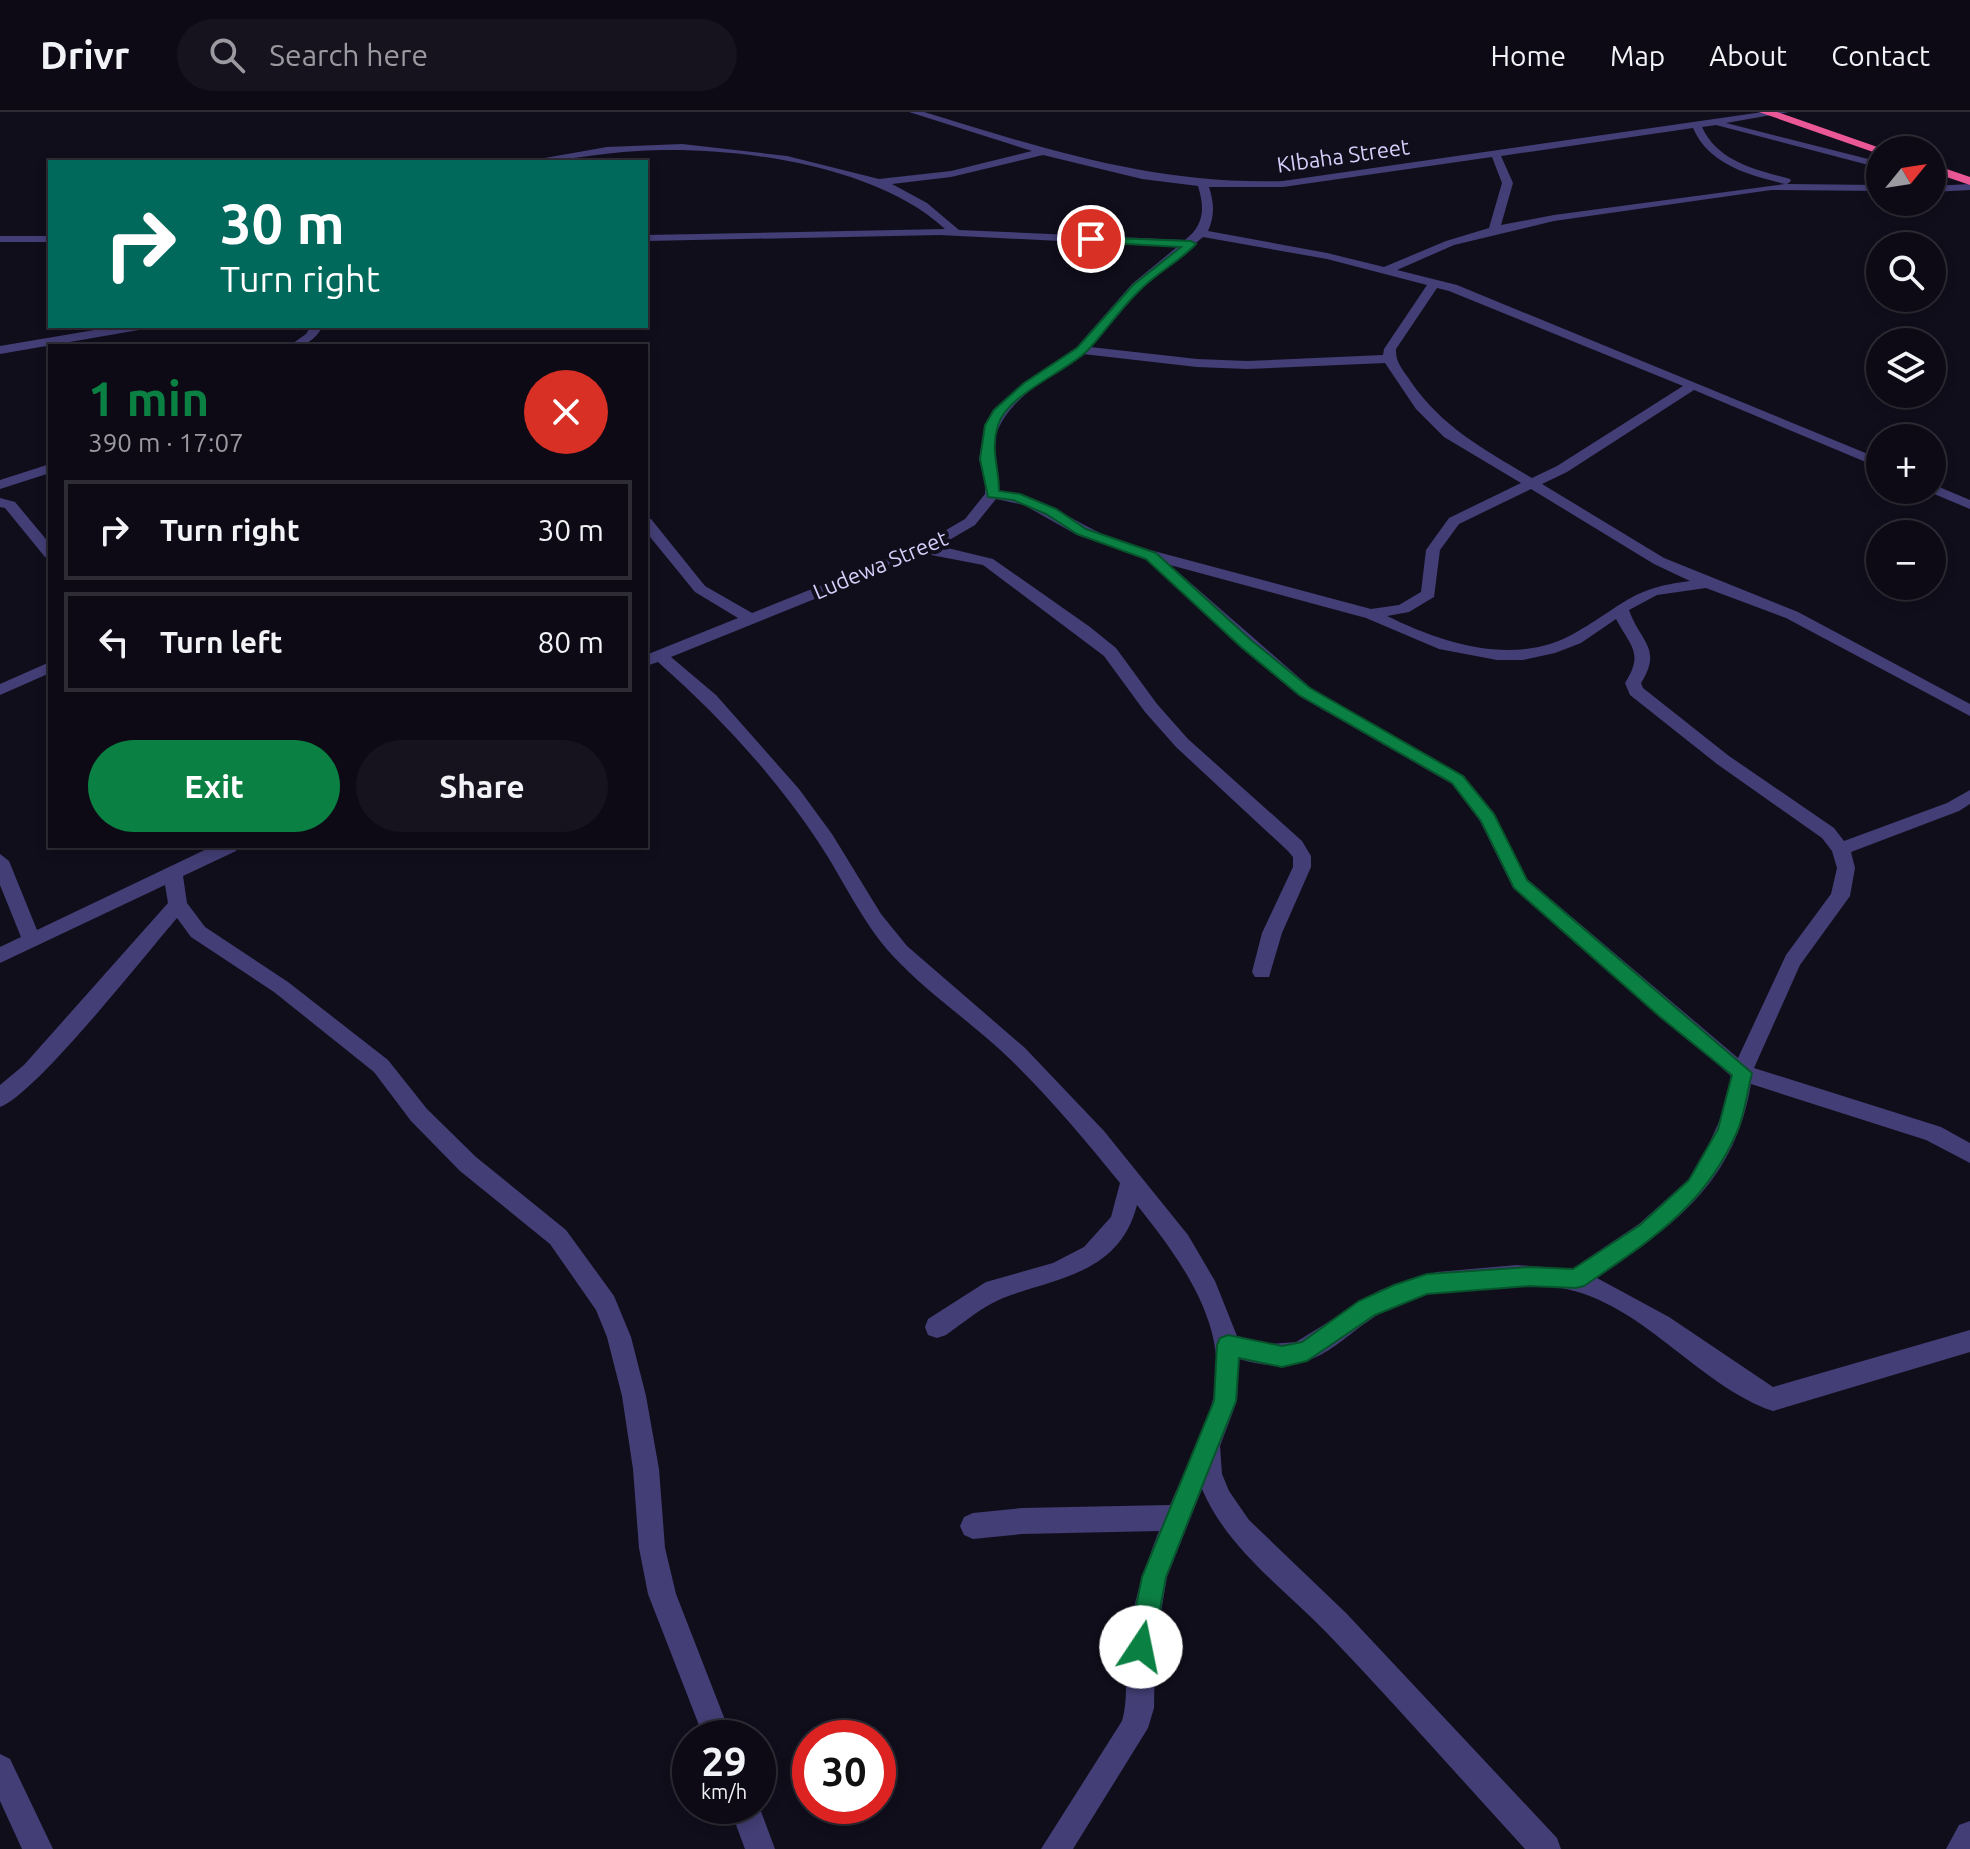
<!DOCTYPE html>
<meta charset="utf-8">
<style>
:root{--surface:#0d0a15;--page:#16131e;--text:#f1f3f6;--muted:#9a9aa0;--line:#2d2b34;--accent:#0b8043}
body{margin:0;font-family:Ubuntu,sans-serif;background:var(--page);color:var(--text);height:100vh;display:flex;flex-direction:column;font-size:30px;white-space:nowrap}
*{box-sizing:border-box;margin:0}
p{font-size:26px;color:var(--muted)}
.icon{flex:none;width:44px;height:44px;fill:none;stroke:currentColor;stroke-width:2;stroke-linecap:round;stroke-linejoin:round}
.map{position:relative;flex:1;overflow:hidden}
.drawer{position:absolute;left:48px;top:232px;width:600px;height:504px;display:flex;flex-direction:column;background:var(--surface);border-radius:0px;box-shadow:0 4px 12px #0003,0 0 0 2px var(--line)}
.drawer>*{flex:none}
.hud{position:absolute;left:48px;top:48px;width:600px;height:168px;border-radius:0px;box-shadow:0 4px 12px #0003,0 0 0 2px var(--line);background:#00695c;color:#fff;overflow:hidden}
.needle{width:52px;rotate:60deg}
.tools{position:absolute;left:1866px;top:24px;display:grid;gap:16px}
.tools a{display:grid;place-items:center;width:80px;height:80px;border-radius:50%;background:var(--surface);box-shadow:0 4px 12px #0003,0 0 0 2px var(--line);font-size:40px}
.speed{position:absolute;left:672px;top:1608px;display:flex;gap:16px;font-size:40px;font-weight:700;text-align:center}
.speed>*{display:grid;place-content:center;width:104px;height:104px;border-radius:50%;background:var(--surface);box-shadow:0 4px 12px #0003,0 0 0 2px var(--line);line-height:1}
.speed small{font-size:20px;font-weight:400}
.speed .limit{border:12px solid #d22;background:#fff;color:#111}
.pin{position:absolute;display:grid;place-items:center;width:68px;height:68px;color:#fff;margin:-34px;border:4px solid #fff;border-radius:50%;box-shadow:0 2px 8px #0007}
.me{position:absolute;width:88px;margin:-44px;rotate:11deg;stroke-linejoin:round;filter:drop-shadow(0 0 6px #0008)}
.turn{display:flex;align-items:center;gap:28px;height:168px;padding:0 40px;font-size:36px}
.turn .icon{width:104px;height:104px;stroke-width:2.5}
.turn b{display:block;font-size:56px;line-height:68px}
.round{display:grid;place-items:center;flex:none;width:84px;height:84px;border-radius:42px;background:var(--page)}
.summary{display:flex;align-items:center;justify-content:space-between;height:136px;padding:0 40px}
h1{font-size:48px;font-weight:600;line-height:60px;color:var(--accent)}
.cta{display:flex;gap:16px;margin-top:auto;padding:16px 40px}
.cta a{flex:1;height:92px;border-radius:48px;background:var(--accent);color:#fff;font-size:32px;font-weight:600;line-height:92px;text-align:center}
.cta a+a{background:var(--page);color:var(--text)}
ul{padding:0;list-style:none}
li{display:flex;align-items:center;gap:24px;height:100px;margin:0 16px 12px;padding:0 24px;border:4px solid var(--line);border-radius:0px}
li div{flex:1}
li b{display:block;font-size:30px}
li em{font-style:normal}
header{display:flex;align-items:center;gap:48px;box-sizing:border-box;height:112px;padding:0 40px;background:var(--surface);border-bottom:2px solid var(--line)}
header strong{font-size:38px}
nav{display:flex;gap:44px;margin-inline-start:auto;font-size:28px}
.search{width:560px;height:72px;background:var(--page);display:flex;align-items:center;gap:20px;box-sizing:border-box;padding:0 28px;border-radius:44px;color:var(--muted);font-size:30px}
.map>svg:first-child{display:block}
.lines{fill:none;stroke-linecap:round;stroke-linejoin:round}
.minor{fill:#433e75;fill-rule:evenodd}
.highway{fill:#eb5898;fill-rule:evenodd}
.route{fill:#0b8043;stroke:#07532c;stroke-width:2}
.labels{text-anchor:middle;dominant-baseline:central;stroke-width:8;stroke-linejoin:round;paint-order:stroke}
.far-street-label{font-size:22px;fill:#d5cef9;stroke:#110e1c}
</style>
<header>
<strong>Drivr</strong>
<div class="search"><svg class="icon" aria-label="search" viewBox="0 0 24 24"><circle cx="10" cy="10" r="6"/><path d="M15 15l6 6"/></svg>Search here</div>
<nav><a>Home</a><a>Map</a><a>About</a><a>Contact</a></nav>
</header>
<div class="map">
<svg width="1970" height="1737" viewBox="0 0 1970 1737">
<rect width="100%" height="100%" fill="#110e1c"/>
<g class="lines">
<!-- minor -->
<g class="minor">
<path d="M909,0h15c121,37 230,73 359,69l480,-69h26l-63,11 154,39v6l-164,-43 -14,2c15,34 54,43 88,52l1,2 -4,3 93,1v6l-109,-1 -217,31 -100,24 -57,25 60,15 423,174v9l-186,-78 -127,82 -25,12 122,74 134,54 172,92v12l-184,-98 -80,-30 -49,7 -28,15c11,32 34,38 12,73l2,5 86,68 105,72 10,13 103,-38 23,-13v14l-11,7 -108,41 4,16 -5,28 -50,69 -46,103 187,59 29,16v20l-44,-23 -175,-56c-17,100 -77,141 -154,194l72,39 104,70 197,-57v22l-197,59c-77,-26 -135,-115 -220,-124 -45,-5 -102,-2 -145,13 -69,25 -80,85 -169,59l-2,42 -17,45 2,28 7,17 20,29 97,93 211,225 4,11h-36c-66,-72 -131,-146 -199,-217 -44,-45 -99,-84 -124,-143l-35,88 -12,70 -1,61 -6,20 -75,121h-32l81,-128c7,-24 2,-50 5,-75 5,-40 17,-77 32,-115l-137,3 -49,5 -9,-4 -4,-9 4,-9 9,-4 49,-5 148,-3c14,-33 32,-67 42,-102 21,-74 -32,-144 -75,-198 -18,69 -79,72 -134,93 -20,8 -40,25 -57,37l-9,3 -9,-3 -3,-8 3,-8 58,-37 67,-19 31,-16 27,-30 9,-34c-34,-42 -70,-85 -109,-123 -38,-37 -83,-66 -119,-105 -30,-33 -48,-74 -73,-112 -44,-67 -101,-128 -161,-181l-12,4v-11l92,-37 -43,-26 -49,-60v-14l5,1 54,67 47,27 167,-67 46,-27 20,-25v-15l-6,-20 6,-34 8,-15 31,-27 53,-36 55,-63 45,-37 -237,-12 -294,6v-6l299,-6c-70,-65 -215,-84 -307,-78 -39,2 -77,11 -116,11l85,-15 75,-3 105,12 92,23 72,-8 81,-20zM1693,16c16,37 56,47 92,56l-231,31 -53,10 12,-42 -12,-27zM1043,43l99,24 56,7c7,23 6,39 -13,54l-226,-10 -32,-27 -35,-19 59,-7zM1492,45l10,26 -13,45 -43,13 -62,26 -57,-14 -119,-22c7,-16 6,-28 1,-44h74zM1203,125l124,22 100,26 -43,64 -1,6 -136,6 -50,-2 -107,-12 50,-57zM1437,176l12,3 234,95 -126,80 -25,12c-48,-29 -88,-49 -121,-96 -7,-11 -16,-19 -15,-33zM1083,242l114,13 50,2 138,-6 31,46 28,28 77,46 -72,35 -23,32 -5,42 -22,13 -28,4 -251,-67c-41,-16 -76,-46 -121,-51 0,-12 -5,-21 -6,-31 -4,-53 54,-81 90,-106zM1531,377l123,75 36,17c-60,7 -67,25 -115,52 -59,34 -131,11 -188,-17l22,-4 25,-15 6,-47 19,-26zM996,387l28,6 53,30 68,23 95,88 59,50 153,88 28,37 33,67 218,188 -6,32 -20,45 -17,27 -49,44 -67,45 -55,-4 -80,7 -57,18 -84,52 -27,2 -32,-8 -22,-55 -27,-46 -84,-104 -79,-83 -118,-102 -26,-32 -49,-80 -33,-45 -83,-94 -45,-38 255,-103 57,11 121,91 41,56 31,35 112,104 5,6v10l-31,66 -10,39 3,5h14l13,-44 29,-66v-11l-9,-15 -114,-102 -31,-35 -41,-56 -26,-21 -97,-68 -54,-13 36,-21zM1170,453l196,53 73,31 58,11h26l32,-7 26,-10 35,-24c15,28 28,34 9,64l5,12 87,69 105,74 10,13 5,17 -6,26 -45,61 -48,103 -211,-179 -33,-65 -30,-38 -153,-88z"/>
<polygon points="1970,72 1970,78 1932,80 1932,74"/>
<rect x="0" y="124" width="50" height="6"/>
<polygon points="118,214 145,214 139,218 0,242 0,234"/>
<path d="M311,214h12c-9,15 -17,20 -34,20l17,-12z"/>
<polygon points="50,352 50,361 0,377 0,368"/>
<polygon points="1932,372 1970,388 1970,397 1927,379 1932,378"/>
<polygon points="0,386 15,390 50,432 50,446 45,445 5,396 0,395"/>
<polygon points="50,550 50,561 0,583 0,572"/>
<path d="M213,734h25l-2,5 -53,25 4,27 18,24 83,55 100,78 39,49 49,48 90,73 48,66 17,41 15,59 13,73 6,79 11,46 56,144h-28l-56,-144 -9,-46 -6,-79 -11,-73 -15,-59 -11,-27 -46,-66 -90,-73 -49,-50 -37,-49 -100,-80 -83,-55 -14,-19c-31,36 -142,177 -177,189v-22l24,-20 144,-162 -3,-18 -165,78v-16l21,-10 -21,-52v-31l9,7 28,69z"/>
<polygon points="0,1642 10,1647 53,1737 22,1737 0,1689"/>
<polygon points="758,1692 759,1694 775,1737 745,1737 729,1694"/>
<polygon points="1970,1709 1970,1737 1946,1737 1959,1713"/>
</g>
<!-- highway -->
<g class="highway">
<polygon points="1759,0 1777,0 1886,38 1876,41"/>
<polygon points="1932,52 1970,65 1970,73 1932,60"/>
</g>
</g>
<!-- route -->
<path class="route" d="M1087,125l104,4 5,3c-17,18 -40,29 -57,47 -19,18 -34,41 -52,60 -23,22 -79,43 -89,74 -8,25 1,42 1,66l21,3 36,15 30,20 70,24 95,87 59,48 153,88 31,38 33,66 225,193c-5,19 -7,41 -15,59 -33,76 -88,109 -153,154l-8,2 -47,-2 -102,8 -52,21 -68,46 -25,6 -43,-9 -3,43 -70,176 -13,70 -3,9 -9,3 -9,-3 -4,-9 14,-70 72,-176 3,-56 3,-7 8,-3 54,11 20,-4 57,-41 35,-16 33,-11 102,-7 44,2 67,-44 49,-45 29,-51 14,-54 -73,-59 -145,-128 -33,-67 -29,-38 -153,-88 -58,-48 -95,-88 -69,-25 -31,-20 -33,-14 -25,-3 -8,-38 5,-34 9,-15 30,-27 53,-35 56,-63 48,-38 -90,-5 -5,-3z"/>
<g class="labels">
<!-- far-street labels -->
<g class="far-street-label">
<text transform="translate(1343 43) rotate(-8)">KIbaha Street</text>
<text transform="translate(880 452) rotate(-23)">Ludewa Street</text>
</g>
</g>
</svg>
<div class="tools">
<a><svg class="needle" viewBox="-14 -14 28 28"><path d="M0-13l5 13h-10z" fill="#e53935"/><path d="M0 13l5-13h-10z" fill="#9a9aa0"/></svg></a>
<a><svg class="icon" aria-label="search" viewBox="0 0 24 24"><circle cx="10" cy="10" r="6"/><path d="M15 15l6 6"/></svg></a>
<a><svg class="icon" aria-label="layers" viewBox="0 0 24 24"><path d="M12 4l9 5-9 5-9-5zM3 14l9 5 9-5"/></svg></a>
<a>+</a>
<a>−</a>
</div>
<div class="speed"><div>29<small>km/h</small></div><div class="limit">30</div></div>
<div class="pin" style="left:1091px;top:127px;background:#d93025"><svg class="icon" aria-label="arrive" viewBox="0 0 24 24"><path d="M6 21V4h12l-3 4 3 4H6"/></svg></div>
<svg class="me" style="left:1141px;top:1535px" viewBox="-20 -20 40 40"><circle r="19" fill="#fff"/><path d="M0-13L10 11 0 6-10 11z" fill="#0b8043"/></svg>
<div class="hud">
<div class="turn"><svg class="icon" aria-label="right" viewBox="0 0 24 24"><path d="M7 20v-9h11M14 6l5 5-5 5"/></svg><div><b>30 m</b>Turn right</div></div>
</div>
<section class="drawer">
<div class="summary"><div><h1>1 min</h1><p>390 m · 17:07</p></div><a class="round" style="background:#d93025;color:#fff"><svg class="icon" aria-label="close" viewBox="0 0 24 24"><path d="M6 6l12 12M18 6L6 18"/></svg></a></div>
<ul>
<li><svg class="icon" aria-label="right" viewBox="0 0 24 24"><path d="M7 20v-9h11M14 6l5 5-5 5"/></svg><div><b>Turn right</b></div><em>30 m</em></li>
<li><svg class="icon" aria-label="left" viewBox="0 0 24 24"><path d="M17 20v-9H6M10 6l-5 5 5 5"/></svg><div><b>Turn left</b></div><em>80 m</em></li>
</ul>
<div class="cta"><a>Exit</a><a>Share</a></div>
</section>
</div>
